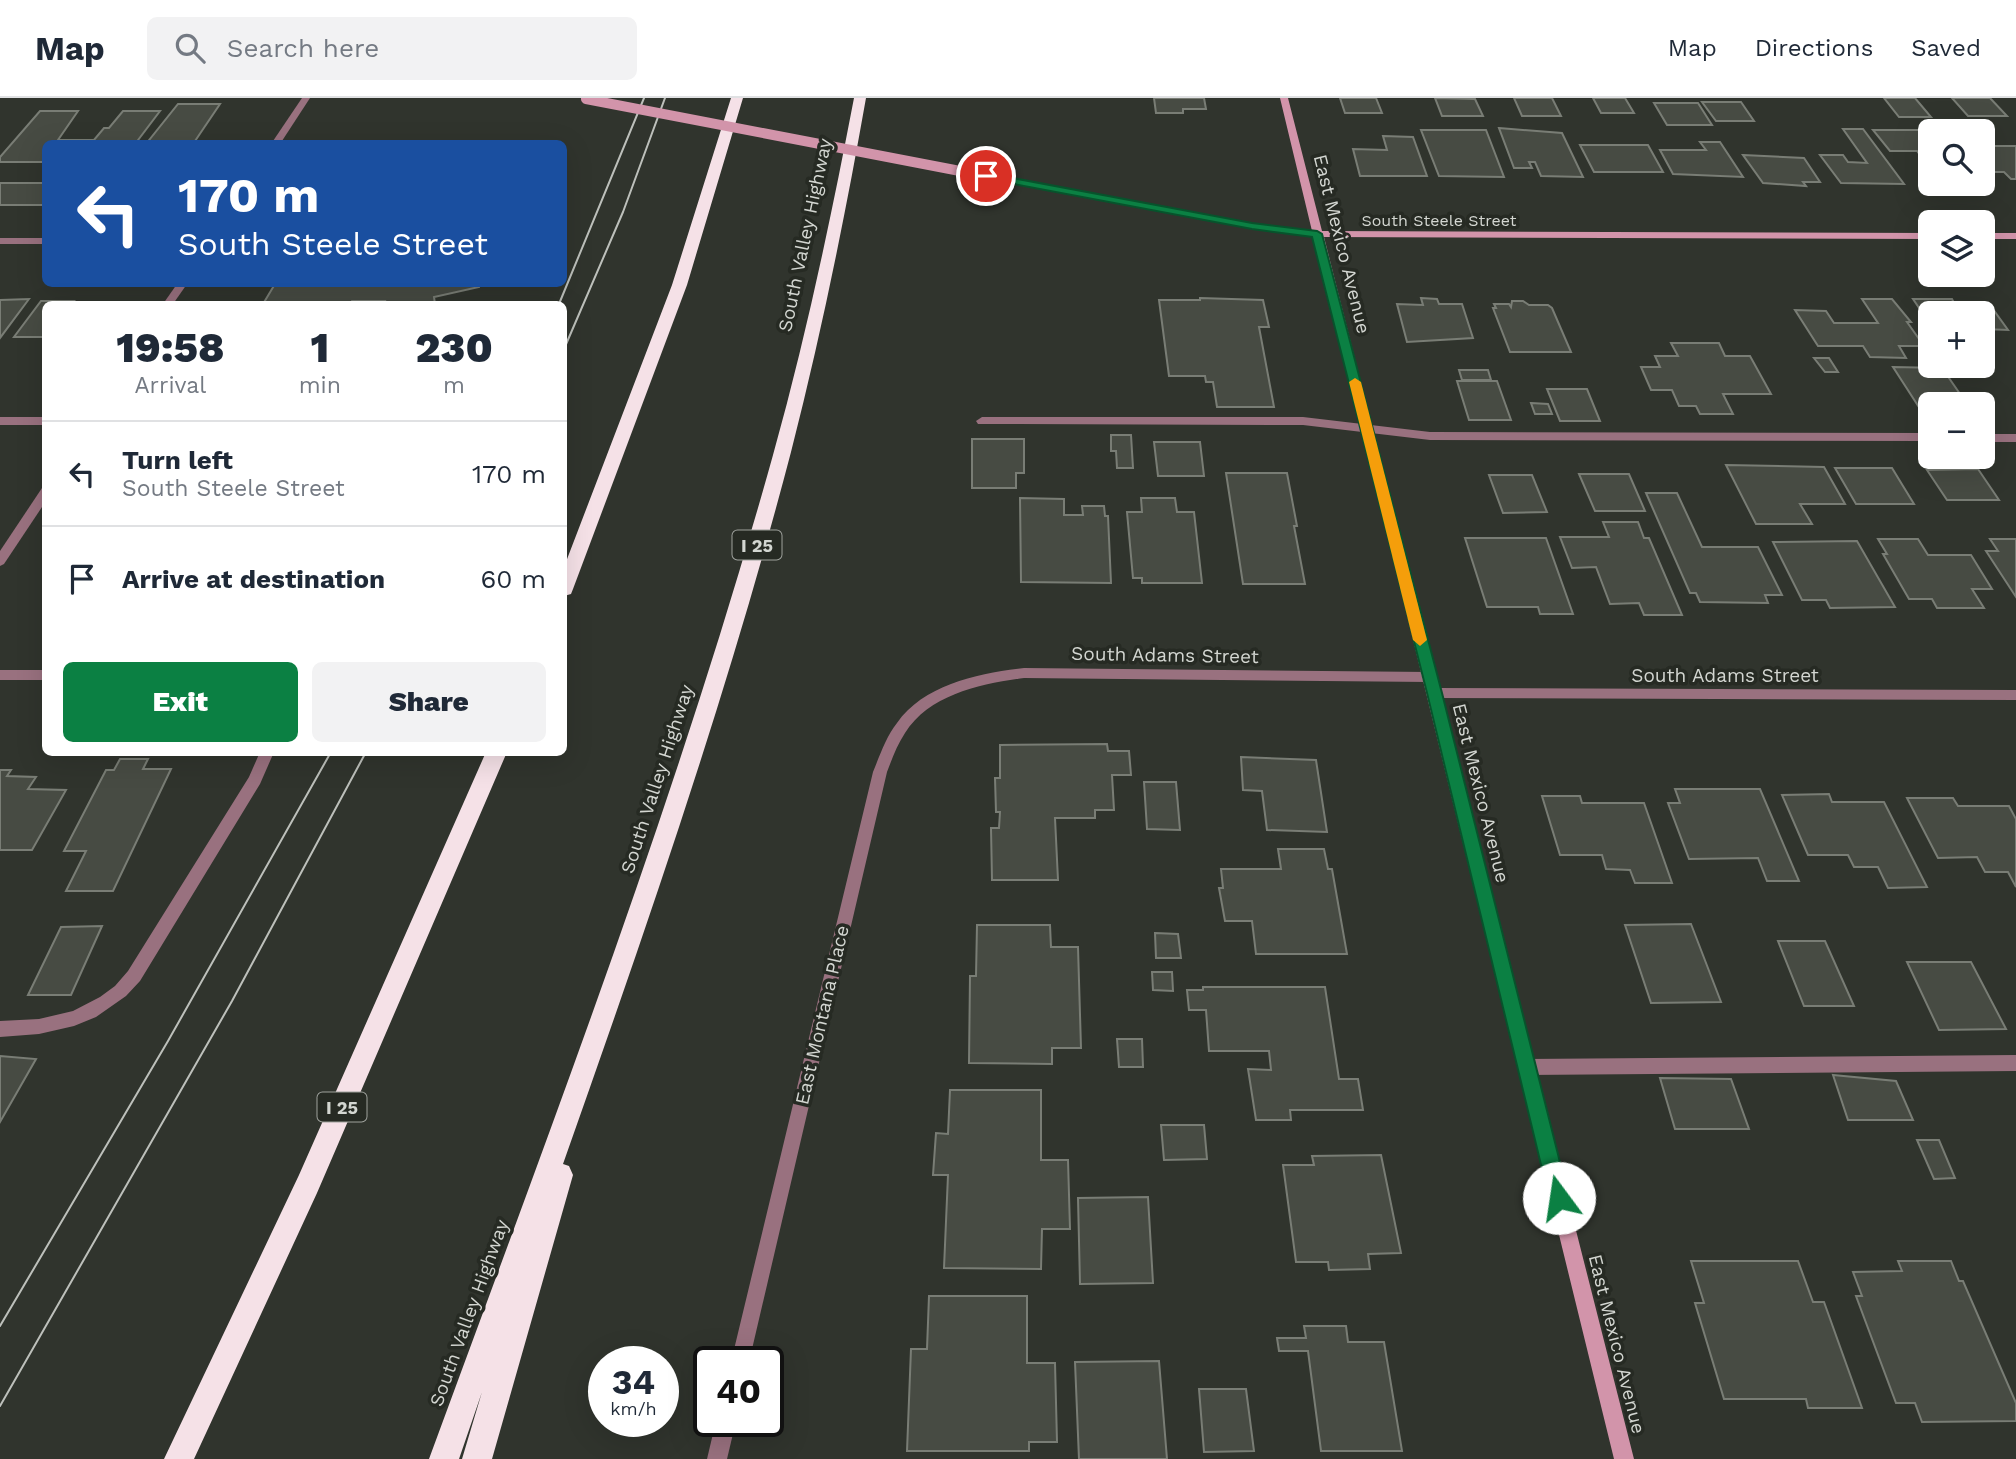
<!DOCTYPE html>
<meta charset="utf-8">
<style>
:root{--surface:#fff;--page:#f2f2f3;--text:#1f2937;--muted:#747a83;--line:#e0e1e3;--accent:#0b8043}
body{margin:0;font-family:"Work Sans",sans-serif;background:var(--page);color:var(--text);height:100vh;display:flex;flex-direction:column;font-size:26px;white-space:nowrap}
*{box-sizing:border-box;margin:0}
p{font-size:23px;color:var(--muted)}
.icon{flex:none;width:38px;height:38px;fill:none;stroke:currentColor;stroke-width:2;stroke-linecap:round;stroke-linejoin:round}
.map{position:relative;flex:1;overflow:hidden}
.panel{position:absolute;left:42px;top:203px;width:525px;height:455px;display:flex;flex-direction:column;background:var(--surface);border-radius:10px;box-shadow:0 7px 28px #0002}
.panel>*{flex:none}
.hud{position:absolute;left:42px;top:42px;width:525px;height:147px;border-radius:10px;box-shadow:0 7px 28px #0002;background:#1a4fa0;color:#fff;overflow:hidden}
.controls{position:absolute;left:1918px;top:21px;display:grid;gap:14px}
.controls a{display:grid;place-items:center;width:77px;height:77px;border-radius:10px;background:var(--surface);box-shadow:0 7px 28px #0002;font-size:35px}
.speed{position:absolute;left:588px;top:1248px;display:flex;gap:14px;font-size:35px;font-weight:700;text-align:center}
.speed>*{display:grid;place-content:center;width:91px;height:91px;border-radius:50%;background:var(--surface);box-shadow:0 7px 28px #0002;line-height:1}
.speed small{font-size:18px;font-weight:400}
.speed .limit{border:4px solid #111;border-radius:10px;background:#fff;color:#111}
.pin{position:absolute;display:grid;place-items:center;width:60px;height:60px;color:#fff;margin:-30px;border:4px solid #fff;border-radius:50%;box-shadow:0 2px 7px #0007}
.me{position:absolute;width:77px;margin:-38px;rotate:346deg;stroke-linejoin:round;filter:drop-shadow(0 0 5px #0008)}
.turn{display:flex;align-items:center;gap:24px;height:147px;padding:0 21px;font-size:32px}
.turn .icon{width:91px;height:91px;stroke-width:2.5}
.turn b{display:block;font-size:49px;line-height:60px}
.eta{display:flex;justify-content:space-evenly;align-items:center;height:119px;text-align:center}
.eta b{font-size:42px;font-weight:800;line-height:49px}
.cta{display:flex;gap:14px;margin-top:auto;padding:14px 21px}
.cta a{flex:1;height:80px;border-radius:10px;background:var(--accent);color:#fff;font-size:28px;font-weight:800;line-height:80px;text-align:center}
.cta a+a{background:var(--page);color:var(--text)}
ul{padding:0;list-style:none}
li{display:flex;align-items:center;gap:21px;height:105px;padding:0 21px;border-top:2px solid var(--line)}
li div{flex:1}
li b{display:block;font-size:26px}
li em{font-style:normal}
header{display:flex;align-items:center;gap:42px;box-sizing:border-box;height:98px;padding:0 35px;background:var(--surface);border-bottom:2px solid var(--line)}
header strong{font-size:33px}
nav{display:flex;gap:38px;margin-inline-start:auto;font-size:24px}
.search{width:490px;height:63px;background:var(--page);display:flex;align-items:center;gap:18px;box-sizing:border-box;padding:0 24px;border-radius:10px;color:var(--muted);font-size:26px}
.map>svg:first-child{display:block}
.building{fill:#474b43;stroke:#797d75;stroke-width:2}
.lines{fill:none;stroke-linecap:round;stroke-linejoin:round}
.lane{fill:#99717f;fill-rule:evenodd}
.street{fill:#99717f;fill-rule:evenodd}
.secondary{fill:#d294aa;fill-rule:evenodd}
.highway{fill:#f5e1e7;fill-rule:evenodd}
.tram{stroke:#bdc0bb;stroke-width:2}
.secondary-bridge{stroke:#d294aa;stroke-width:10}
.route{fill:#0b8043;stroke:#07532c;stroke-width:2}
.slow{fill:#f59e0b}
.labels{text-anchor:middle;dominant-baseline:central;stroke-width:7;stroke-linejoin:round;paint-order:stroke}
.far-street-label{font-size:16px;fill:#d3d6d1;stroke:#262a23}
.shield{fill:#262a23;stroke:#9fa29d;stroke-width:2}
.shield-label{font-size:18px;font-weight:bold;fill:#d3d6d1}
.street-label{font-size:19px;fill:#d3d6d1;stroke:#262a23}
</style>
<header>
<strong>Map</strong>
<div class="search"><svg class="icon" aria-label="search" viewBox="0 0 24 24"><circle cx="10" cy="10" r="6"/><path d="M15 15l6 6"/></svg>Search here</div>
<nav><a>Map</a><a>Directions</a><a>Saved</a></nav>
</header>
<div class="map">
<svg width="2016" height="1361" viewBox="0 0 2016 1361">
<rect width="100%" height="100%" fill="#30342d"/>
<!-- building -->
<g class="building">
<polygon points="1154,0 1204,0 1206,11 1183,11 1183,15 1156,15"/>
<polygon points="1340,0 1376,0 1382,15 1345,15"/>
<polygon points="1435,0 1475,1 1483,18 1442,18"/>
<polygon points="1514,0 1552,0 1561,18 1522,18"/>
<polygon points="1593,0 1625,0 1634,15 1601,15"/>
<polygon points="1884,0 1915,0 1931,19 1899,19"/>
<polygon points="1952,0 1990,0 2007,18 1968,18"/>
<polygon points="1702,4 1741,4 1754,23 1716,23"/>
<polygon points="1654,5 1698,5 1712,27 1667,27"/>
<polygon points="178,6 220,6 193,46 146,46"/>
<polygon points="40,13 78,13 58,42 94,42 104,30 109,30 123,13 160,13 135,46 46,46 46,64 0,64 0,59"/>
<polygon points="1499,30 1562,35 1583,79 1541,78 1535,64 1529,64 1532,70 1514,70"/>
<polygon points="1843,31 1863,31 1904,86 1841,85 1820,57 1843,57 1848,64 1867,65"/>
<polygon points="1421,32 1486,32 1504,79 1439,78"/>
<polygon points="1873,32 1919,32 1922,37 1930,37 1930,70 1917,53 1890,53"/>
<polygon points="1383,38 1413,39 1427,78 1360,78 1353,51 1387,52"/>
<polygon points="1700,44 1720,44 1743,79 1673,76 1660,52 1706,52"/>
<polygon points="1580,47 1648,47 1663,74 1594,74"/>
<polygon points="1983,48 2016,48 2016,81 2011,81 2004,74 1989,74 1983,66 1983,55 1987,55"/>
<polygon points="1743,57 1804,60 1820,84 1803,84 1806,88 1763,85"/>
<rect x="0" y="85" width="46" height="22"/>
<polygon points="275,186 479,186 479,189 434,199 435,206 384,206 385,203 352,203 350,206 263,206"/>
<polygon points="1200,200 1263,202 1269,229 1259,229 1274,309 1217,309 1213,284 1206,284 1205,278 1169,278 1159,202 1200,202"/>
<polygon points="1421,200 1437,201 1439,206 1462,206 1473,240 1407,244 1397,206 1423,207"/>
<polygon points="29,201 0,240 0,202"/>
<polygon points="1862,201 1892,201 1911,224 1907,224 1924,248 1899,248 1906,260 1870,259 1863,248 1818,248 1795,212 1826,213 1834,225 1878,225"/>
<polygon points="1913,201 1952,201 1955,207 1990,207 2008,232 1983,231 1983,215 1930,215 1930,226"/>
<polygon points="41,203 74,203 72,206 46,206 46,239 14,239"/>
<polygon points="1512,203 1523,203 1529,207 1548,207 1552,210 1571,254 1510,254 1493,210 1496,210 1494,206 1509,206 1511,209"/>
<polygon points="1671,245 1719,245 1725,258 1750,258 1771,296 1723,296 1733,316 1700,316 1696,308 1679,308 1672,292 1651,292 1641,269 1660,269 1655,258 1678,258"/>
<polygon points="1814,260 1829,260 1838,274 1825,274"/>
<polygon points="1893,269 1942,270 1967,306 1930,306 1930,317 1924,317"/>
<polygon points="1459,272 1488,272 1491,282 1462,282"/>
<polygon points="1457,283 1497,283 1511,322 1469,322"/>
<polygon points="1547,291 1587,291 1600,323 1560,323"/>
<polygon points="1531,305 1548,306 1552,316 1535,316"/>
<polygon points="1111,337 1131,337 1133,370 1117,370 1116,353 1111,353"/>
<polygon points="972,341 1024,341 1024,375 1016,375 1016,390 972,390"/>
<polygon points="1154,344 1200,344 1204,378 1158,378"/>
<polygon points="1726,367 1824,369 1845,406 1800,406 1812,426 1756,426"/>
<polygon points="1835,370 1892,370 1914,406 1856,406"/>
<polygon points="1978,371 1999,402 1947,402 1927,372"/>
<polygon points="1226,375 1287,375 1297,428 1294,428 1305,486 1243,486"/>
<polygon points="1579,376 1629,376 1645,413 1595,413"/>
<polygon points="1489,377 1532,377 1547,414 1503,415"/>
<polygon points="1646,395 1677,395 1702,449 1758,449 1782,497 1765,497 1768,505 1700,504 1696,495 1690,495"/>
<polygon points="1020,400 1064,401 1064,417 1083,417 1082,408 1104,408 1105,418 1108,418 1111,485 1021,484"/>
<polygon points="1141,400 1175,400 1177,414 1194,414 1202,485 1142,485 1142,480 1133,480 1127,414 1142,414"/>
<polygon points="1603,424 1638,424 1644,440 1649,440 1682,517 1644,517 1639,505 1610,506 1596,469 1572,470 1560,439 1609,439"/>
<polygon points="1465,440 1546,440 1573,516 1540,516 1538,509 1487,509"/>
<polygon points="1878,441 1918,441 1928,457 1971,457 1992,491 1972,491 1984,510 1937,510 1932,501 1909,501 1883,456 1887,456"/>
<polygon points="1990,441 2016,441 2016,499 1986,453 1998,453"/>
<polygon points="1857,443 1895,509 1830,510 1826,502 1802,502 1773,444"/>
<polygon points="1107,646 1108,653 1129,653 1131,677 1112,677 1114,712 1095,712 1095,720 1055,720 1058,782 992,782 991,730 999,730 1000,714 996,714 995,680 1000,680 1000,647"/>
<polygon points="1241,659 1316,662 1327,734 1267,732 1262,693 1243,692"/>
<polygon points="120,661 148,661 143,671 171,671 113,793 66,793 86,753 64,753 106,672 114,672"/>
<polygon points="0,672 11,672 7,678 36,679 28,691 66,692 32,752 0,752"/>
<polygon points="1144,684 1176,684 1180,732 1147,731"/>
<polygon points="1675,691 1760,691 1799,783 1767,783 1758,760 1689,761 1668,705 1680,705"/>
<polygon points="1829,696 1832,704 1884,704 1927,789 1888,790 1878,769 1854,769 1848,757 1808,757 1782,697"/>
<polygon points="1542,698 1580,698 1582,705 1644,705 1672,785 1635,785 1630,772 1606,771 1602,757 1560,757"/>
<polygon points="1907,700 1953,700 1958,708 2009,708 2016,721 2016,789 2008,774 1985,774 1977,759 1938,760"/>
<polygon points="1278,751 1324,751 1328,771 1332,771 1347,856 1256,856 1252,823 1225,823 1219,790 1223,790 1221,771 1281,771"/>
<polygon points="1691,826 1721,904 1651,905 1625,827"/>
<polygon points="977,827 1050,827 1051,849 1078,849 1081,950 1052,950 1052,966 969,965 970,878 976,878"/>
<polygon points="102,828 71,897 28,897 61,829"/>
<polygon points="1155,835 1178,836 1181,860 1156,860"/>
<polygon points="1778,843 1825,843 1854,908 1804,908"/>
<polygon points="1907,864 1971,864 2006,931 1939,932"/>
<polygon points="1152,874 1172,874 1173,893 1153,892"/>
<polygon points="1203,889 1325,889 1339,981 1358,981 1363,1012 1290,1012 1291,1022 1256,1022 1248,971 1271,972 1269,953 1209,953 1206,912 1189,912 1187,892 1203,892"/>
<polygon points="1117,941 1142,941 1143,969 1119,969"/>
<polygon points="0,958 36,961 0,1024"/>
<polygon points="1833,977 1896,983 1913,1022 1848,1022"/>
<polygon points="1660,980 1731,981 1749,1031 1675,1031"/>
<polygon points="950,992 1041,992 1041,1062 1068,1062 1070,1131 1042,1131 1041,1171 944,1170 948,1077 933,1077 936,1035 948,1036"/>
<polygon points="1161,1027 1204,1027 1207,1061 1164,1062"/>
<polygon points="1917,1042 1939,1042 1955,1080 1934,1081"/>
<polygon points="1381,1057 1401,1155 1368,1156 1370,1171 1329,1172 1328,1164 1296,1164 1283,1067 1314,1067 1312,1058"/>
<polygon points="1148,1099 1153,1185 1080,1186 1078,1100"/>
<polygon points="1691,1163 1798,1163 1813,1204 1824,1204 1862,1310 1808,1310 1806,1301 1724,1301 1695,1205 1704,1205"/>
<polygon points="1898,1163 1951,1163 1959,1183 1963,1183 2016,1305 2016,1323 1922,1324 1915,1305 1896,1305 1856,1198 1862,1198 1853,1174 1902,1173"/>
<polygon points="929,1198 1027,1198 1027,1265 1055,1265 1057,1344 1029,1344 1029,1353 907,1353 911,1251 927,1251"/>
<polygon points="1304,1228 1346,1228 1348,1244 1384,1244 1402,1353 1321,1353 1308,1253 1279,1253 1277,1240 1306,1240"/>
<polygon points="1159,1263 1167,1361 1079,1361 1075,1264"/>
<polygon points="1199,1291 1246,1291 1254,1353 1204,1354"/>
</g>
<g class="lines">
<!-- lane -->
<g class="lane">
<rect x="0" y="319" width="46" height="8"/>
<polygon points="982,319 1303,319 1430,334 1930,335 1930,343 1430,342 1303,327 978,326 976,323"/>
<rect x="1983" y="336" width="33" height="8"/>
<polygon points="260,654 274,654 260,686 140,883 126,898 96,919 74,928 39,936 0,939 0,923 39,921 73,913 100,899 115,888 128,873 249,679"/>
<polygon points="2016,957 2016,973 1526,977 1520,975 1518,969 1520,963 1526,961"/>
</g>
<!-- street -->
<g class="street">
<polygon points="302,0 310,0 280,46 271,46"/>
<rect x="0" y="140" width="46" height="6"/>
<polygon points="177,186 187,186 173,206 163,206"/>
<polygon points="46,389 46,403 4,466 0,468 0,453 42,390"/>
<path d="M1024,570l405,4 7,5 -7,5 -405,-4c-43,6 -94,16 -119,55 -8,12 -13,26 -18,39l-138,590h-18l142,-590c7,-17 13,-35 24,-49 27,-39 83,-50 127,-55z"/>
<rect x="0" y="572" width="46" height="10"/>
<polygon points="1435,590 2016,592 2016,602 1435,600 1428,595"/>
<polygon points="716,1323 736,1323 727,1361 707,1361"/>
</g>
<!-- secondary -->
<g class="secondary">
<polygon points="1280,0 1288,0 1322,133 1930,135 1930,141 1324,139 1634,1361 1614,1361 1314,138 1252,131 960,76 955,73 960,70 1252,125 1312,133"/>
<rect x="1983" y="135" width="33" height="6"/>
</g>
<!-- highway -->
<g class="highway">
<polygon points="731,0 743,0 687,187 573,491 571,496 564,498 564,469 672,187"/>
<path d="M854,0h12c-21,119 -45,237 -75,354 -63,241 -145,477 -228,712l6,2 4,9 -81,284h-30l20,-67 -23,67h-30c122,-332 249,-663 344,-1004 33,-118 58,-237 81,-357z"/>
<polygon points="486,654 507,654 317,1095 194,1361 164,1361 299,1077"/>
</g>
<!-- tram -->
<g class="tram">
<polyline points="559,206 644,0"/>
<polyline points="564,251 623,114 665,0"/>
<polyline points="0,1228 168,943 331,654"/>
<polyline points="0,1308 232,903 366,654"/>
</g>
<!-- secondary-bridge -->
<polyline class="secondary-bridge" points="586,1 960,73"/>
</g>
<!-- route -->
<polygon class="route" points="986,75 1252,125 1317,133 1322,136 1442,595 1569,1100 1566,1107 1559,1109 1552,1107 1549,1100 1427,595 1312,139 1252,131 982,80 982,76"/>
<!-- slow -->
<polygon class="slow" points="1355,280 1361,284 1427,542 1420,548 1413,542 1349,284"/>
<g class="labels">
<!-- far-street labels -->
<g class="far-street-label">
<text x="1439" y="122">South Steele Street</text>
</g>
<!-- shield labels -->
<g class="shield">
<rect x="732.5" y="432.5" width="49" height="29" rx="5"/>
<rect x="317.5" y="994.5" width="49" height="29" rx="5"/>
</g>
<g class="shield-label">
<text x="757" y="447">I 25</text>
<text x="342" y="1009">I 25</text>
</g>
<!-- street labels -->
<g class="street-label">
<text transform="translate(805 137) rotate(-78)">South Valley Highway</text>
<text transform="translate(1342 146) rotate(76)">East Mexico Avenue</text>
<text transform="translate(1165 557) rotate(1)">South Adams Street</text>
<text x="1725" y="577">South Adams Street</text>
<text transform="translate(657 681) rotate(-72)">South Valley Highway</text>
<text transform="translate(1481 695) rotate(76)">East Mexico Avenue</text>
<text transform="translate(822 917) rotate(-77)">East Montana Place</text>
<text transform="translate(469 1215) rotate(-70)">South Valley Highway</text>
<text transform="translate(1617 1246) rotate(76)">East Mexico Avenue</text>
</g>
</g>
</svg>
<div class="controls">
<a><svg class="icon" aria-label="search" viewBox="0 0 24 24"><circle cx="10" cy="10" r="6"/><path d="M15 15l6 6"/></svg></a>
<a><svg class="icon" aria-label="layers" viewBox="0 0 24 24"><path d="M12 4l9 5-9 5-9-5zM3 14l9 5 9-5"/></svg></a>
<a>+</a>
<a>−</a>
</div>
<div class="speed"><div>34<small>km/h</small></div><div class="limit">40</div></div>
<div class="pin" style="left:986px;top:78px;background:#d93025"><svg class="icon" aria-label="arrive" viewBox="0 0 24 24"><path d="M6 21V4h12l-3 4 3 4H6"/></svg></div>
<svg class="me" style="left:1559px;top:1100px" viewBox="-20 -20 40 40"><circle r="19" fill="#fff"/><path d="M0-13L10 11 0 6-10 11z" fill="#0b8043"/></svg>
<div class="hud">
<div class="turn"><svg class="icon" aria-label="left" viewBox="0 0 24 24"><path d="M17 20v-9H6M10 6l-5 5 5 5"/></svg><div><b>170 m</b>South Steele Street</div></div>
</div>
<section class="panel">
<div class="eta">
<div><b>19:58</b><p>Arrival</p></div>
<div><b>1</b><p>min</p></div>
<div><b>230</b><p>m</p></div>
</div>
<ul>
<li><svg class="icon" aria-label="left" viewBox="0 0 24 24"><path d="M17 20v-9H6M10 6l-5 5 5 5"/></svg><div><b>Turn left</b><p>South Steele Street</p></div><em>170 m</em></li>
<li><svg class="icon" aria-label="arrive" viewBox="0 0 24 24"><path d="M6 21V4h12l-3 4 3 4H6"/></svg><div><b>Arrive at destination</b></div><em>60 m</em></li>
</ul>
<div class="cta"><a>Exit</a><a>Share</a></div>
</section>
</div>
